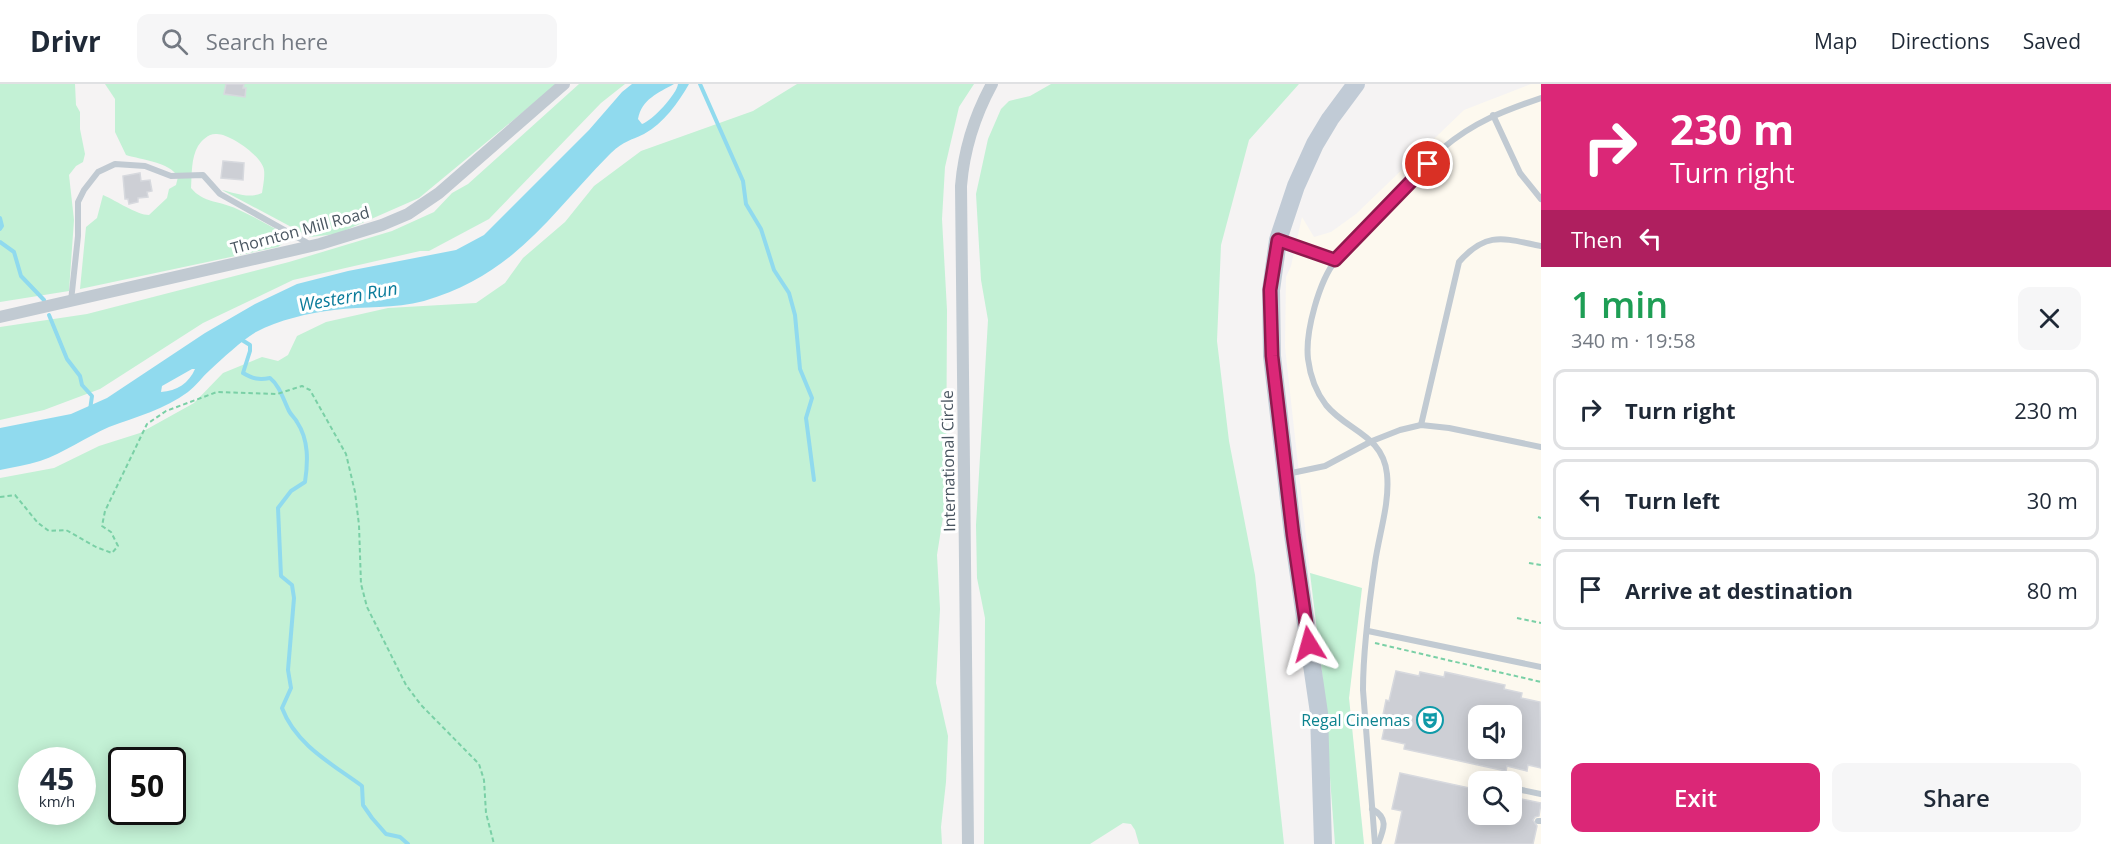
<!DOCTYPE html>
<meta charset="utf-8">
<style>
:root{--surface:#fff;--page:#f6f6f7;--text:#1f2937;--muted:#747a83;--line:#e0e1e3;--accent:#db2777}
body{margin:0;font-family:"Open Sans",sans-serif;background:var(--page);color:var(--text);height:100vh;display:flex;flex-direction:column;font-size:22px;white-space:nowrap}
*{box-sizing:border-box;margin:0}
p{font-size:20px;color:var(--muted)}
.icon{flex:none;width:33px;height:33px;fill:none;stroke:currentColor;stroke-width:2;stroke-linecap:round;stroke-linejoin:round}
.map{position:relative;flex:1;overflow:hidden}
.side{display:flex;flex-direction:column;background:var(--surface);width:570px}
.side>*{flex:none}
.top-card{background:#db2777;color:#fff;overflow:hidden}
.fabs{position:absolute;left:1468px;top:621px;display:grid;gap:12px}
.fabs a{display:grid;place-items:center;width:54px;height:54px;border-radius:12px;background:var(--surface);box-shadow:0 3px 15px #0003;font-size:30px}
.speed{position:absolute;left:18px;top:663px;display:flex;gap:12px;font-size:30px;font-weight:700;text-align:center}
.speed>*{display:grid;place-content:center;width:78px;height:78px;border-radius:50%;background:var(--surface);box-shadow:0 3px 15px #0003;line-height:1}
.speed small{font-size:15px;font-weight:400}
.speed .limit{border:3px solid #111;border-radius:9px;background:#fff;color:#111}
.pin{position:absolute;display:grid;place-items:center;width:51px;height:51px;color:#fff;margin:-26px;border:3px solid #fff;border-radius:50%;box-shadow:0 2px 6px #0007}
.me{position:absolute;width:66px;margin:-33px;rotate:352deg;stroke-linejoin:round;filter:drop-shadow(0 0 4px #0008)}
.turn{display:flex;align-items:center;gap:21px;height:126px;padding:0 30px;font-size:27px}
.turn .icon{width:78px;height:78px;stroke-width:2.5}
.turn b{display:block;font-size:42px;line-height:51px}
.then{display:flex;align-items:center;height:57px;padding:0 30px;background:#0003;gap:12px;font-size:22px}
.round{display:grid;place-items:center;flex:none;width:63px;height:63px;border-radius:12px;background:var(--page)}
.headline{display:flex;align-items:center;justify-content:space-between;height:102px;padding:0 30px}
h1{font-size:36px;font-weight:600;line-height:45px;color:#1e9e55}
.action{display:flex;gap:12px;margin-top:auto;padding:12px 30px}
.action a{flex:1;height:69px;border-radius:12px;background:var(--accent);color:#fff;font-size:24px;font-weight:600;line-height:69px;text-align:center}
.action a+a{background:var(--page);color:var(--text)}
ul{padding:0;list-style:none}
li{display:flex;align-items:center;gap:18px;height:81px;margin:0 12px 9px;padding:0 18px;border:3px solid var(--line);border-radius:12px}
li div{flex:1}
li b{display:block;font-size:22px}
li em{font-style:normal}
header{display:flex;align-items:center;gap:36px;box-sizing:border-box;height:84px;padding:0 30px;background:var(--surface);border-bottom:2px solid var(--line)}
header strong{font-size:28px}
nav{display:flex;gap:33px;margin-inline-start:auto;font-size:21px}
.search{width:420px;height:54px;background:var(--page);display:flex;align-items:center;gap:15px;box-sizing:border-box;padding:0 21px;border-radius:12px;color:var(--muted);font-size:22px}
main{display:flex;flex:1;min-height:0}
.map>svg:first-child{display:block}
.commercial{fill:#fdf9ef;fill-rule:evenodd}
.green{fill:#c3f1d5;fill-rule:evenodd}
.water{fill:#90daee;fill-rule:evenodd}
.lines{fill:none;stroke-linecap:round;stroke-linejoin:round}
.stream{stroke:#90daee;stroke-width:4}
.building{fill:#cdcfd5;stroke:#d7d9de;stroke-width:1.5;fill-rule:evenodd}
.path{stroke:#7ad0a6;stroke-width:2;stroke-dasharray:4.5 3;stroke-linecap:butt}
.service{stroke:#c1cad2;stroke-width:6}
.minor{stroke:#c1cad2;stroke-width:12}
.secondary{stroke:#c1cbd6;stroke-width:18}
.route-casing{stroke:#8e194d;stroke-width:15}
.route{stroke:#db2777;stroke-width:10}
.labels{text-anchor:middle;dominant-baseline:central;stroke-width:6;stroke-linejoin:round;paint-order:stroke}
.street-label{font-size:16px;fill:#4a5661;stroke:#fff}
.culture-label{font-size:16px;fill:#0d838f;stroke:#fff;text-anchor:end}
.water-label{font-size:18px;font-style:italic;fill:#0c7c9b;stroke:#fff}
</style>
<header>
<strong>Drivr</strong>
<div class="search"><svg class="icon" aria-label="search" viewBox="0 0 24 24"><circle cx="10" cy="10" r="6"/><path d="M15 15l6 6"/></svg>Search here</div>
<nav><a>Map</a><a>Directions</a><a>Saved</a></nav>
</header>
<main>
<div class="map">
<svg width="1541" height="760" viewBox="0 0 1541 760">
<rect width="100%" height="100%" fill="#f5f3f3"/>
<!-- commercial -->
<path class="commercial" d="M1531,0h10v760h-177l-15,-146 12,-110 -51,-15 -25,-226 1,-70 5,-11 11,-49 12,20 17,-5 25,-18 108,-104zM1479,632h33v32h-33zM1479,698h33v32h-33z"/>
<!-- green -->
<g class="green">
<polygon points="0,0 75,0 76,21 80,28 80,45 85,70 83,78 76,82 69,91 74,136 69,207 0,218"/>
<path d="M105,0h452l-138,114 -82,36 -27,3 -88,-47c13,3 27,9 40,3 1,-7 3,-16 2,-23 -2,-14 -34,-36 -47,-36 -8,-1 -15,6 -19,12 -7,12 -6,28 -7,42 12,15 30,13 46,21 18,8 36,19 54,28l-13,10 -198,42 6,-62 11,-9 6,-23c14,6 34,20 46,20l18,-17 2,-9 7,-4 2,-8c-8,-15 -36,-17 -52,-22l-11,-23v-33z"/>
<polygon points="579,0 625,0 601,19 489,135 429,167 420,167 293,196 203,239 100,305 44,326 0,336 0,243 87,230 289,178 392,147 434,128 452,109 468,100"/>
<path d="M797,0h177l-15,23 -14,60 -3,52 5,91 -1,188 -9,57 3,54 -4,74 12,53 -2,46 -5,45 1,17h-942v-366l54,-10 45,-22 41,-13 54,-30 29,-30 39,-16 16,4 10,-6 9,-19 29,-14 62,-14 88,-5 29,-20 18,-25 42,-36 29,-36 47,-35 112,-40zM32,676h50v52h-50zM172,676v52h-50v-52z"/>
<polygon points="1051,0 1299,0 1249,56 1221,161 1217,257 1229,357 1255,491 1284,760 1139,760 1135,746 1131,740 1123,739 1090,760 984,760 985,534 977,494 976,441 988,236 981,196 976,110 988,55 1001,25 1009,17 1030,12"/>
<polygon points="1310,489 1362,504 1349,614 1364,760 1335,760 1322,588"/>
</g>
<!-- water -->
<path class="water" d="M632,0h42c-16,9 -32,15 -36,35l4,5c10,-3 35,-30 36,-40h11c-11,19 -25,39 -45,50 -15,7 -22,8 -35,21 -61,62 -95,120 -185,146 -30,8 -60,5 -90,9 -25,3 -56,10 -78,22 -15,9 -33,26 -46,38 -8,7 -14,16 -22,22 -23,17 -52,25 -79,35 -23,10 -45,26 -69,34 -13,4 -27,6 -40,9v-42l71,-14 36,-16 98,-65 50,-29 42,-20 51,-13 108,-21 28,-15 105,-105 33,-38zM192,285h3c-6,14 -18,22 -34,23l1,-6z"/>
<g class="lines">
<!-- stream -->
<g class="stream">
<polyline points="700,0 743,97 746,120 761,145 774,186 789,209 795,231 800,285 812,314 806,334 814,396"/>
<polyline points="0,134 2,142 0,145"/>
<polyline points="0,158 14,168 21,192 44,216"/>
<polyline points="49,231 67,275 80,292 82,301 92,312 90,326"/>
<path d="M242,256l8,5v6l-7,22c10,6 16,7 27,5 10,8 13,21 19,33 2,4 6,7 8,11 12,18 11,40 8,60l-14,9 -13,17 3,68 11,9 2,13 -6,72 3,18 -9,20c14,37 50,56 80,78l1,19 9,13 14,16 14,3 8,7"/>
</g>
</g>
<!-- building -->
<g class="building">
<polygon points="226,0 244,0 243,4 246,4 245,13 224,10"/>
<polygon points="223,77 244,79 243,96 221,94"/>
<polygon points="140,89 141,97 150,96 152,107 147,108 148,113 138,114 138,118 129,120 128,115 125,115 123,92"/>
<path d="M1396,587l23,5 1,-4 24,5 1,-5 60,13 -1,4 18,4 -1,5 19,4 1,66 -13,-3 -1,6 -20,-5 -1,5 -102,-22 1,-5 -23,-5 3,-14h-4l5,-25 3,1zM1479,632h33v32h-33z"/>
<polygon points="1400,689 1479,706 1479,730 1512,730 1512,713 1541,719 1539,732 1535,733 1533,736 1537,742 1533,760 1395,760 1402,727 1392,725"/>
</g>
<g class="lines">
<!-- path -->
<g class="path">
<polyline points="0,413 15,411 38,439 49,447 66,446 96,463 112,469 118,462 111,448 102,442 105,427 147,340 166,327 217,308 277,310 302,302 310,306 346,370 355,408 359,441 361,500 367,523 406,601 421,621 479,680 484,696 486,729 494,760"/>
<polyline points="1538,433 1541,434"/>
<polyline points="1529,479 1541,481"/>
<polyline points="1517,534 1541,539"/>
<polyline points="1375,559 1541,598"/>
</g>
<!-- service -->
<g class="service">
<polyline points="1493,31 1520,89 1541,115"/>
<polyline points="1279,156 1335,176"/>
<polyline points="71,217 78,152 78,118 84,106 98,88 115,80 145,82 171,92 203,91 220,110 313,162"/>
<path d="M1421,341l38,-163c28,-32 46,-23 82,-16"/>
<polyline points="1287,390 1325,382 1372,357 1400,346 1421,341 1449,344 1541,363"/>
<polyline points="1368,547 1541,583"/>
<polyline points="1517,705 1541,710"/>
<path d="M1372,725c17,9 12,20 6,35"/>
<polyline points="1538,737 1541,737"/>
<path d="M1375,760l-12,-154c0,-40 6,-86 12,-127 4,-29 15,-60 12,-89 -4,-39 -40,-43 -61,-69 -10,-13 -16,-30 -18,-46 -3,-27 11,-78 28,-99 10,-13 23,-25 34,-37 25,-25 49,-50 73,-75 31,-26 60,-37 98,-50"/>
</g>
<!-- minor -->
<g class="minor">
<polyline points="0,233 320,160 382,141 408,130 439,109 564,0"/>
<path d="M968,760l-7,-658c3,-37 13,-69 31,-102"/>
</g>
<!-- secondary -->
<polyline class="secondary" points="1323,760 1319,629 1293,451 1272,272 1271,206 1278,156 1296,102 1315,60 1330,35 1356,0"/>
</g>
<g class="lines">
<defs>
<polyline id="route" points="1309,560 1293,451 1272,272 1270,206 1278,156 1335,176 1428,80"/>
</defs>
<!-- route casing -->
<use href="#route" class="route-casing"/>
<!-- route -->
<use href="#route" class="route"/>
</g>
<!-- icons -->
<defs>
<symbol id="theatre-ring" viewBox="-11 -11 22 22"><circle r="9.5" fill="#fff" stroke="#0f9aa8" stroke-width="1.5"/><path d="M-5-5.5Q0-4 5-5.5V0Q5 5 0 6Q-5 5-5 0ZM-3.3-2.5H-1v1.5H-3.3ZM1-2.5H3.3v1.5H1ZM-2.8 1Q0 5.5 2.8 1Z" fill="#0f9aa8"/></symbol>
</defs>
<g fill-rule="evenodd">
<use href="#theatre-ring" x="1415" y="621" width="30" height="30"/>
</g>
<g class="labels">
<!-- street labels -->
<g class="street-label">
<text transform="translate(300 146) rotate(-15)">Thornton Mill Road</text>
<text transform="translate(948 377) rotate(-91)">International Circle</text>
</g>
<!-- culture labels -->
<g class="culture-label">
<text x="1410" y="636">Regal Cinemas</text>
</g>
<!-- water labels -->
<g class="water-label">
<text transform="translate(348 212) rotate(-10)">Western Run</text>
</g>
</g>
</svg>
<div class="fabs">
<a><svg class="icon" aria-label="sound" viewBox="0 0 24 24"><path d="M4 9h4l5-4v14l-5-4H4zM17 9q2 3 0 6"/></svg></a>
<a><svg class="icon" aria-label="search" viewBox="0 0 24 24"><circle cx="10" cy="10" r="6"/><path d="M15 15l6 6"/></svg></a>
</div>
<div class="speed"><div>45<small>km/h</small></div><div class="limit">50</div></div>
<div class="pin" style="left:1428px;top:80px;background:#d93025"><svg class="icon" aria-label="arrive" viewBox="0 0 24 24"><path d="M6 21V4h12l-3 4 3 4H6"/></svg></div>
<svg class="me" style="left:1309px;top:560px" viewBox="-20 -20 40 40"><path d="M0-17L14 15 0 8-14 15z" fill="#db2777" stroke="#fff" stroke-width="4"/></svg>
</div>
<section class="side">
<div class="top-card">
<div class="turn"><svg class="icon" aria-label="right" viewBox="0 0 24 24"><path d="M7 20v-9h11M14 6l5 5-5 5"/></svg><div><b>230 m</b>Turn right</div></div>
<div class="then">Then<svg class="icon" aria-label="left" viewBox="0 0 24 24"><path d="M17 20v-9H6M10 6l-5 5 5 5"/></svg></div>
</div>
<div class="headline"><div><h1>1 min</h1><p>340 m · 19:58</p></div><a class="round"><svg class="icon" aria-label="close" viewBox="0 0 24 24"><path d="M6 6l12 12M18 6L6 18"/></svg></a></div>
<ul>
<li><svg class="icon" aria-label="right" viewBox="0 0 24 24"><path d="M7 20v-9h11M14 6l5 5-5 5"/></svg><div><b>Turn right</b></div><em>230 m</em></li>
<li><svg class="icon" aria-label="left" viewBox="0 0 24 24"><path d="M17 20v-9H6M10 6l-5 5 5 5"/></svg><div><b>Turn left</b></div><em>30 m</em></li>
<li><svg class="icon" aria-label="arrive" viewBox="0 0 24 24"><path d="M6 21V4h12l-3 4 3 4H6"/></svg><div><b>Arrive at destination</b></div><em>80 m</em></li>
</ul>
<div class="action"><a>Exit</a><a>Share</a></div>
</section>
</main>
